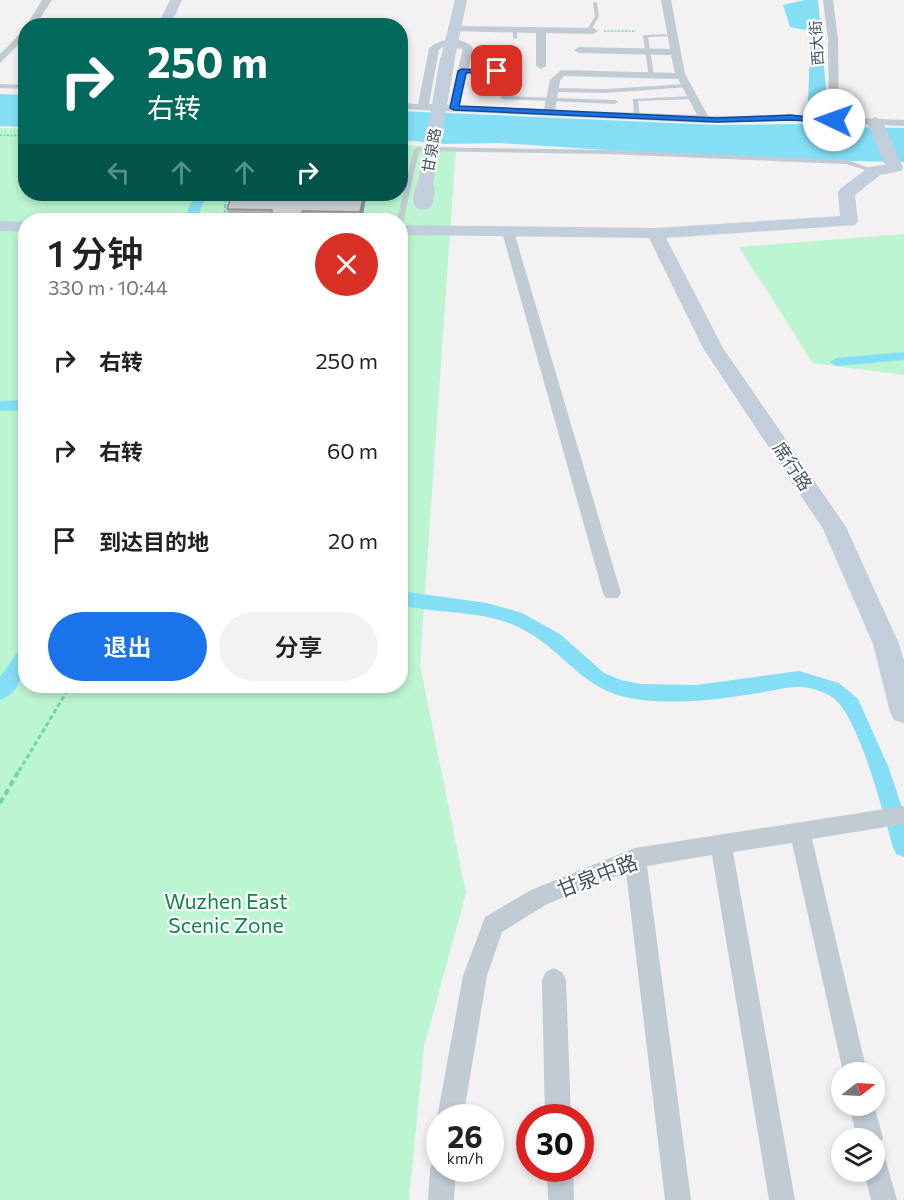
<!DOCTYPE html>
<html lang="zh">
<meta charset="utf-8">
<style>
:root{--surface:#fff;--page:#f2f2f2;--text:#222;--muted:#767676;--accent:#1a73e8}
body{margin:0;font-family:Commissioner,"Noto Sans SC",sans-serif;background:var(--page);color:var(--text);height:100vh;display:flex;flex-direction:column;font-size:22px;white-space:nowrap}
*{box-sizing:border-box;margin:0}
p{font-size:20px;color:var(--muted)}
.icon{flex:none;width:33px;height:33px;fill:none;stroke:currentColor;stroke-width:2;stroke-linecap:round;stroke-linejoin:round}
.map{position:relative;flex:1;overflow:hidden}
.drawer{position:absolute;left:18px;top:213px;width:390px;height:480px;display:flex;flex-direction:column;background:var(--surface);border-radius:24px;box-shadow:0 3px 9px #0003}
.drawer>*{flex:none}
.banner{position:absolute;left:18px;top:18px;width:390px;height:183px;border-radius:24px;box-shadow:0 3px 9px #0003;background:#00695c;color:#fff;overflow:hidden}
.needle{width:39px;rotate:72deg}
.controls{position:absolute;left:831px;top:1062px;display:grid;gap:12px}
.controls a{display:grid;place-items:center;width:54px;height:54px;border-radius:50%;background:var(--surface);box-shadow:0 3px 9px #0003;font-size:30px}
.speed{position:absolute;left:426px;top:1104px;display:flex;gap:12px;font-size:30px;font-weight:700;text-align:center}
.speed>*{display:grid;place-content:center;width:78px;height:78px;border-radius:50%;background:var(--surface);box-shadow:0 3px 9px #0003;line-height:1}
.speed small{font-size:15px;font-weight:400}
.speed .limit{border:9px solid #d22;background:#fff;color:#111}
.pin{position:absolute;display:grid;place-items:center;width:51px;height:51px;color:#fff;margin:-26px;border-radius:12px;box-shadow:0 3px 9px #0006}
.me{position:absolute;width:66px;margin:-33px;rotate:273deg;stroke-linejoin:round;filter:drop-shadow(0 0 4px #0008)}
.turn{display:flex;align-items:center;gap:21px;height:126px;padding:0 30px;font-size:27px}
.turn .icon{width:78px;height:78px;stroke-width:2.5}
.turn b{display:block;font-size:42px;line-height:51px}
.lanes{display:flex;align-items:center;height:57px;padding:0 30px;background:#0003;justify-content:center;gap:30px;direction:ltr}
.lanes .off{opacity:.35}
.round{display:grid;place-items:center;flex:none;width:63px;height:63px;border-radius:32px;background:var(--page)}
.headline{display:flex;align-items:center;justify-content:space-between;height:102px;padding:0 30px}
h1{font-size:36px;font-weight:600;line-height:45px}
.button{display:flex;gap:12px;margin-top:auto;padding:12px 30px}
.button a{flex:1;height:69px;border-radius:36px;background:var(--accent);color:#fff;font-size:24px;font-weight:600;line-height:69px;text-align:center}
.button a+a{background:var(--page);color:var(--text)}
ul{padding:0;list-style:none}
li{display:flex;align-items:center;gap:18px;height:90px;padding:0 30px}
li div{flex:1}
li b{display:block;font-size:22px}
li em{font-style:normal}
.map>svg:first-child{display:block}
.green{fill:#bcf5d1;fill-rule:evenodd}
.water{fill:#84dff6}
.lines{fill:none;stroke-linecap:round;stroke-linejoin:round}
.canal{fill:#84dff6;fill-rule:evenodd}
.path-far3{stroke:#6fd7a3;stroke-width:1.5;stroke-dasharray:2 1.5;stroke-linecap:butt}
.path-far2{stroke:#6fd7a3;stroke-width:2;stroke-dasharray:4 2;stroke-linecap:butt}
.path-far1{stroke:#6fd7a3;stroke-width:3;stroke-dasharray:4.5 3;stroke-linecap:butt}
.path{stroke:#6fd7a3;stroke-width:4;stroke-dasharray:6 4;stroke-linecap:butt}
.lane{fill:#c0cbd4;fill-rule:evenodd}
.street{fill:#c0cbd4;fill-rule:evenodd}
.secondary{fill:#c2cedb;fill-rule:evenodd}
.secondary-bridge-far1{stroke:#c2cedb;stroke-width:15}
.secondary-bridge{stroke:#c2cedb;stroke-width:20}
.wall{fill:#afb3b8}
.shaded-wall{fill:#8f9296}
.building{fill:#ccd0d6;stroke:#8f9296;stroke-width:1.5}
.route{fill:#1a73e8;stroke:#114b97;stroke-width:1.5}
.labels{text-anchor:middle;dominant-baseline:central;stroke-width:4.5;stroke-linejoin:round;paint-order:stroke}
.far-street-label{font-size:15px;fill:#465461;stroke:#fff}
.street-label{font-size:18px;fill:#465461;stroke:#fff}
.near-street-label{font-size:21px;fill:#465461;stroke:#fff}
.near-park-label{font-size:21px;fill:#0d8649;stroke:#fff}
</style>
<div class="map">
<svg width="904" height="1200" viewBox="0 0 904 1200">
<rect width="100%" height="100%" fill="#f3f1f1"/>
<!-- green -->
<g class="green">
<path d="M0,128l25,1 1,65h374l1,-49 55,2 -36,518 46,228 -42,154 -15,153h-409zM26,220h374v466h-374z"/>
<polygon points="904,234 904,375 813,363 739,247"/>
</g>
<!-- water -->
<g class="water">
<polygon points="805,0 818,0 826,89 825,124 829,127 904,128 904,162 744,159 499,143 445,144 401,140 401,111 717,125 807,124 811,31 790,27 783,5"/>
<polygon points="0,94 25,95 25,127 0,126"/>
</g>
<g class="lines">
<!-- canal -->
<g class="canal">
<polygon points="195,194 207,194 196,220 184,220"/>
<polygon points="904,352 904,360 837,366 830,362 837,358"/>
<polygon points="26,400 26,410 0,411 0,401"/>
<path d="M400,591l87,12 35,10 38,21 44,39 17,7 20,4 55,1 103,-14 40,12 19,16 30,67 16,47v44l-8,-3 -3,-7c-10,-33 -34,-132 -61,-150 -9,-6 -20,-9 -30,-10 -16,-1 -34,5 -50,7 -36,6 -72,10 -109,6 -63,-6 -75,-50 -127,-74 -36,-16 -77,-12 -116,-21z"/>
<path d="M26,648c0,19 -5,45 -26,52v-23l19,-27z"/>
</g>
<!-- path-far3 -->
<g class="path-far3">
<polyline points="604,31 636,31"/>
<polyline points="0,135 26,136"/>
</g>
<!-- path-far2 -->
<polyline class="path-far2" points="224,220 226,194"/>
<!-- path-far1 -->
<polyline class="path-far1" points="19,771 70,686"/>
<!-- path -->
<polyline class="path" points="0,803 20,769"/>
<!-- lane -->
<g class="lane">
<polygon points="595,2 597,3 599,16 590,32 586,32 595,16 593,3"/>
<polygon points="515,27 517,28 517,38 515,39 513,38 513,28"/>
<polygon points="675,34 675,35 673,36 648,37 654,76 649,77 643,36 645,35"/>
<polygon points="460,70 520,70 523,72 520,74 462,73 460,72"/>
<polygon points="0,84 26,85 26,89 0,88"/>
<polygon points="687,84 690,86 689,87 605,93 553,92 550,90 553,88 605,89"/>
<polygon points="501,96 615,100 618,102 615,104 503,99 501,98"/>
<polygon points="693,96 696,98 695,99 638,101 640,117 637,119 634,117 633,99"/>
<polygon points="417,147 608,150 847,160 878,171 875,173 846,164 608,154 419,151 403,223 400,225 400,220 397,220 414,149"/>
</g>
<!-- street -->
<g class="street">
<polygon points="42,0 52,0 35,26 26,26"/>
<path d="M661,0h10l14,74 23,42h121l-1,-77 -5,-39h10l5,39 1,78 65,3v6l-114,-5 -85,2 -305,-14v-6l18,1 11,-55c9,-11 34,-13 44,-1l-13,58 84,3 6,-29 11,-10 114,3 -4,-18 -92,-2 -5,-3 5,-3 91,2zM442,47l21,2 -14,56 -20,-1 10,-54zM564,76l114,3 19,36 -142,-5 5,-29z"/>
<polygon points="454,26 593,28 598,31 593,34 546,33 546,66 541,69 536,66 536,33 451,31 451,27"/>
<polygon points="26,28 26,37 0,63 0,54"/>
<polygon points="508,228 514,232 621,593 618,598 606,598 603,593 502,232"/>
<polygon points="904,806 904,824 812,839 867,1072 843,1072 792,843 733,852 795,1200 769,1200 712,855 647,866 691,1200 665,1200 626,872 547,904 502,932 487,976 463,1118 440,1118 440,1124 437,1118 463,976 485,917 531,890 635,848"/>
<polygon points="554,968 562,972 566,980 571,1118 545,1118 542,980 546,972"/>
<polygon points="874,1105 883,1138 877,1148 883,1151 897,1200 871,1200 864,1172 874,1172 874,1138 857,1138 849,1106"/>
<polygon points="440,1156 440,1168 456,1168 454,1200 428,1200 430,1168 434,1159"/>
<polygon points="547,1168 573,1168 574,1200 548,1200"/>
</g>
<!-- secondary -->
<g class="secondary">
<polygon points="170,0 182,0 170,26 157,26"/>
<polygon points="455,0 467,0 454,62 447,66 440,62"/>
<polygon points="875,117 883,122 903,168 901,171 880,175 855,195 858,221 855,225 666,238 723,348 846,527 899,644 904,661 904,723 894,720 890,712 873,644 823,529 703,348 649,238 400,235 400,225 655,228 840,216 838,193 840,189 869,167 885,165 867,122"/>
<polygon points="0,221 26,222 26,232 0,231"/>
</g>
<!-- secondary-bridge-far1 -->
<polyline class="secondary-bridge-far1" points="424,192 447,62"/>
<!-- secondary-bridge -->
<polyline class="secondary-bridge" points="423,200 425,190"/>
</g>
<!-- wall -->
<polygon class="wall" points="232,194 366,194 366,198 362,220 229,220 227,209"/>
<!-- shaded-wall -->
<polygon class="shaded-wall" points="364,194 366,194 366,198 362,220 361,220 360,212"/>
<!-- building -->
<polygon class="building" points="232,194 364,194 360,212 302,211 302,220 272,220 272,210 227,209"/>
<!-- route -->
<polygon class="route" points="462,69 501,71 466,73 459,106 717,118 790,115 838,120 834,122 790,120 717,122 454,110 450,108 458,71"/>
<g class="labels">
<!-- far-street labels -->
<g class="far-street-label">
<text transform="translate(816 43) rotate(-94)">西大街</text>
<text transform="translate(431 150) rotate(-80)">甘泉路</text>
</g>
<!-- street labels -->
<g class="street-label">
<text transform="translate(793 466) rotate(56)">席行路</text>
</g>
<!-- near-street labels -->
<g class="near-street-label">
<text transform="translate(597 875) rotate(-21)">甘泉中路</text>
</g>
<!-- near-park labels -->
<g class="near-park-label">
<text x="226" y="900">Wuzhen East<tspan x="226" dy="24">Scenic Zone</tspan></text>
</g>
</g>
</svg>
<div class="controls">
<a><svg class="needle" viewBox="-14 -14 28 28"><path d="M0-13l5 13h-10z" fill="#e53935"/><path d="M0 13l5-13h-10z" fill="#767676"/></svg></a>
<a><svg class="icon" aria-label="layers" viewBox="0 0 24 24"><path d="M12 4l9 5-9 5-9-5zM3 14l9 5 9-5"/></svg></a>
</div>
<div class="speed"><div>26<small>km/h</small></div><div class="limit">30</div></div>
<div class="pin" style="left:497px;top:71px;background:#d93025"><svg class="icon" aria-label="arrive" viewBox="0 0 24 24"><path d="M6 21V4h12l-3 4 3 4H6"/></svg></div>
<svg class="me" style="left:834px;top:120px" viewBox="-20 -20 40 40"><circle r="19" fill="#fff"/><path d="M0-13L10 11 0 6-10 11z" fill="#1a73e8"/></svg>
<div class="banner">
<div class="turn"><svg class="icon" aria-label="right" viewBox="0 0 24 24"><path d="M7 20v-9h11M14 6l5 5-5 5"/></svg><div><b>250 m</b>右转</div></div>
<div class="lanes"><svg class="icon off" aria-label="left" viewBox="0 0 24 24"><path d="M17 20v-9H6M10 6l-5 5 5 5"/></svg><svg class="icon off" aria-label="ahead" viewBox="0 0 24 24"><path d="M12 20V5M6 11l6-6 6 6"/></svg><svg class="icon off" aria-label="ahead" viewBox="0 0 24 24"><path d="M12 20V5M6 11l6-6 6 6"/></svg><svg class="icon" aria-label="right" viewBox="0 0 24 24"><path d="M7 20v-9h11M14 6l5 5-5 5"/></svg></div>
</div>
<section class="drawer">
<div class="headline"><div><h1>1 分钟</h1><p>330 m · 10:44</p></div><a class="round" style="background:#d93025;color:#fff"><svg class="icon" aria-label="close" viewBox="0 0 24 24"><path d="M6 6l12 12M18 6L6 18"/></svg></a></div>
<ul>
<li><svg class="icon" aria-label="right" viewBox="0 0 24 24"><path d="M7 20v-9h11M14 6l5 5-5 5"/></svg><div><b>右转</b></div><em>250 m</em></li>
<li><svg class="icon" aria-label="right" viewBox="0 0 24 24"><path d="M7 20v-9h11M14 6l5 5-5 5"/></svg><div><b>右转</b></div><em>60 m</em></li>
<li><svg class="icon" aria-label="arrive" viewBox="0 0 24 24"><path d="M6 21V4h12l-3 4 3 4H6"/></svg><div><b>到达目的地</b></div><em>20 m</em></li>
</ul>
<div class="button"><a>退出</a><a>分享</a></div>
</section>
</div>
